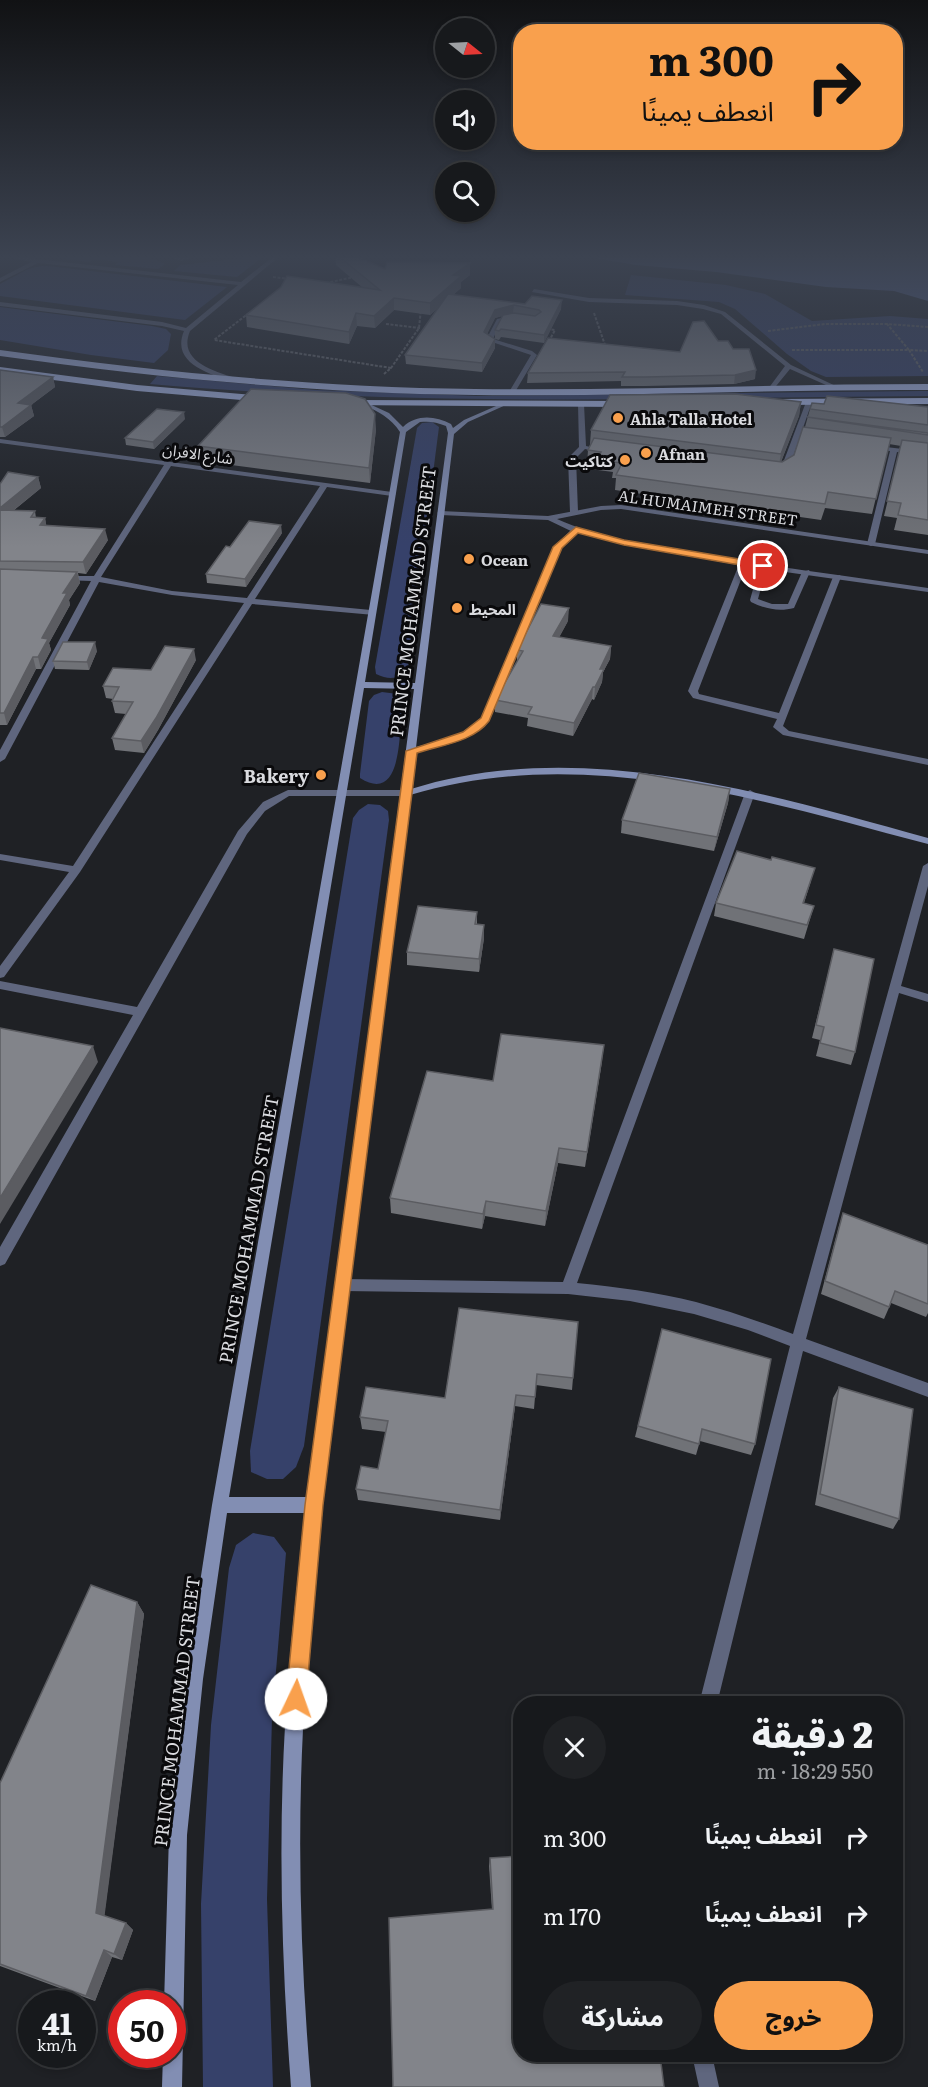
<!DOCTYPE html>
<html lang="ar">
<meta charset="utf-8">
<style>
:root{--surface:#17191c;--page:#202225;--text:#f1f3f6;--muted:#9ea0a3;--line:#36383b;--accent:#f9a04d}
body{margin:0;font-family:Literata,"Noto Sans Arabic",serif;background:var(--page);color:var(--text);direction:rtl;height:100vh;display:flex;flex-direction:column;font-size:22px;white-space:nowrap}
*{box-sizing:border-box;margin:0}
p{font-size:20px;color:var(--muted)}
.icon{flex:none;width:33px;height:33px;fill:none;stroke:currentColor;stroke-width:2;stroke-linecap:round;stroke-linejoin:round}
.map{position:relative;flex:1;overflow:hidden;direction:ltr}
.sheet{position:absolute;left:513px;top:1696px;width:390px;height:366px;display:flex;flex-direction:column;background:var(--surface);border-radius:24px;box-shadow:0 3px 9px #0003,0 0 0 2px var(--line);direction:rtl}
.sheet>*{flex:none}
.hud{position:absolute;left:513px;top:24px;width:390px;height:126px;border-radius:24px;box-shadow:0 3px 9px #0003,0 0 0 2px var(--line);direction:rtl;background:#f9a04d;color:#111;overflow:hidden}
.needle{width:39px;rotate:108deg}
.controls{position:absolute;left:435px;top:18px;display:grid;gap:12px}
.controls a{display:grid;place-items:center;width:60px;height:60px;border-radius:50%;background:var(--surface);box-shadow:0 3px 9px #0003,0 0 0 2px var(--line);font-size:30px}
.speed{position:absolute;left:18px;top:1990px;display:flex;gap:12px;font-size:30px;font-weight:700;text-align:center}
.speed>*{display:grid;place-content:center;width:78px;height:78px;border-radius:50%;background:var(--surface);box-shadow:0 3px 9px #0003,0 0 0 2px var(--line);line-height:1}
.speed small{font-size:15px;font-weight:400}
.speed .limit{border:9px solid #d22;background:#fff;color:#111}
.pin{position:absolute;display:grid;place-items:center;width:51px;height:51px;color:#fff;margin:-26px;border:3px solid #fff;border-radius:50%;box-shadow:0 2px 6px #0007}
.me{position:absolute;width:66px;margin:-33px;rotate:3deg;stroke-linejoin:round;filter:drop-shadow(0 0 4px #0008)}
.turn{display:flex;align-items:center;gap:21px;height:126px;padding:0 30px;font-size:27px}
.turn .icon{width:78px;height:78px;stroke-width:2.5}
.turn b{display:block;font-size:42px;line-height:51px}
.round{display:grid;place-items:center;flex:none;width:63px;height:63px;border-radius:32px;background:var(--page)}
.head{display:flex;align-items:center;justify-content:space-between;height:102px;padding:0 30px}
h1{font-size:36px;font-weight:800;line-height:45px}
.action{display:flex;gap:12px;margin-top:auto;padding:12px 30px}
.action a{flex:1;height:69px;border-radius:36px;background:var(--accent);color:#111;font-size:24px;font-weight:800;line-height:69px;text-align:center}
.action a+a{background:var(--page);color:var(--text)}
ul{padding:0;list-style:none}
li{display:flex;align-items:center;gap:18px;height:78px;padding:0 30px}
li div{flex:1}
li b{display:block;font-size:22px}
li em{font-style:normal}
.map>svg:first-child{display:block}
.green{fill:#36416a}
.water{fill:#5a6a9f}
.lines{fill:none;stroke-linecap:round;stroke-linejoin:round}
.path{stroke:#67696d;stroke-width:2;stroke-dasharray:3 1.5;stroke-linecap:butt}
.service{fill:#5f667e;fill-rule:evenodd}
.minor{fill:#5f667e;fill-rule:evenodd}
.tertiary{fill:#5f667e;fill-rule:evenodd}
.secondary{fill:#828eb3;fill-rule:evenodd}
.trunk{fill:#abbaea;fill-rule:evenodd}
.wall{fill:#707277}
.shaded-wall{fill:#5b5c61}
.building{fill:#82848a;stroke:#5b5c61;stroke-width:1.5}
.route{fill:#f9a04d;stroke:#a26832;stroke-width:1.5}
.poi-dot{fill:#f9a04d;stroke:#0a0a0c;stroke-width:2}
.labels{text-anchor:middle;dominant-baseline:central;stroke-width:6;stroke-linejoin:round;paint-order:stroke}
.far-poi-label{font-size:15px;font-weight:bold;fill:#dadbdf;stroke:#0a0a0c;text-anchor:start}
.far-street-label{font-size:15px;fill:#dadbdf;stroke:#0a0a0c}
.street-label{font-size:18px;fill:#dadbdf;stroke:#0a0a0c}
.poi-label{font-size:18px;font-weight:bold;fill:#dadbdf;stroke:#0a0a0c;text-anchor:end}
</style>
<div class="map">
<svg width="928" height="2087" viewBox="0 0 928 2087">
<rect width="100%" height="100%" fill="#1f2125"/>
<!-- green -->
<g class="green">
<path d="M35,255c33,0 103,-7 130,9l-7,5 -43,-4 3,-3 -24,-3 -5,3z"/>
<polygon points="264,256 237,277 174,271 180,265"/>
<polygon points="41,266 48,266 227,287 185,320 0,296 0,284 28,269"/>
<polygon points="631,275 726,285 765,294 812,321 890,316 928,319 928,376 826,377 811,371 787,354 735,309 719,302 625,295"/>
<polygon points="0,307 152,326 166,329 171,334 168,350 154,363 91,355 0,340"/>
<path d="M157,376l159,14 163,6 444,-5h5v5c-260,2 -519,11 -778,-12z"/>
<path d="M432,422l7,5 -31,241 -4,7c-11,4 -17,4 -28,-1l-1,-7 42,-239 5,-5z"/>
<path d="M382,692l16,2 4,6v6c-3,26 1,99 -42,72v-4l9,-73 5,-6z"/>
<polygon points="368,804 380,805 388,811 389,820 304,1446 296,1467 283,1479 267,1479 251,1472 250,1451 353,818 359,810"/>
<polygon points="253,1533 274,1537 286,1553 272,1718 267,1899 273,2087 203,2087 201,1904 211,1725 229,1568 236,1545"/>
</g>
<!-- water -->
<polygon class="water" points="577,255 928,255 928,301 894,291 826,287 716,272 636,265"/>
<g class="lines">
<!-- path -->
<g class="path">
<polyline points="273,277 289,279"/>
<polyline points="326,283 354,277"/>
<polyline points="249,313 214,340 391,368"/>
<polyline points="594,313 606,348"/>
<polyline points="386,324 420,328"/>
<polyline points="928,327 887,324 909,350 928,351"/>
<polyline points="547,329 555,330 549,341"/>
<polyline points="768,331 825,324 887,324"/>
<polyline points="792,350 909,350 923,372"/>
<polyline points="384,374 391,368 419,328 421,309"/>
</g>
<!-- service -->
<g class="service">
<path d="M1,255l240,27 34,-27h6l-91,76c-13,31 25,40 48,48l1,1 -3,2c-24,-7 -66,-18 -52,-51l-22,-5 -162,-20v-4l162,20 24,6 52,-43 -200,-22 -38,19v-4l31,-16z"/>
<polygon points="165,255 181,257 205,255 181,261"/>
<polygon points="213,255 254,255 251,257 215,257"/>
<polygon points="534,289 589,298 677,301 704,305 725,312 791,365 840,388 835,389 790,369 772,391 768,391 768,389 785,366 721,314 703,309 677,305 589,302 532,292"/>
<polygon points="516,315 518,318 501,321 493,339 532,351 537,355 515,392 512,394 509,392 531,355 486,340 497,319"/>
<path d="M760,564l7,2 -9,33 14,5h16l14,-32 7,-2 1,2 -16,36c-15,4 -29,1 -43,-6l-1,-2z"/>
</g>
<!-- minor -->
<g class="minor">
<polygon points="809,400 812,402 788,471 781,473 780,471 806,402"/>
<polygon points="581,402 584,404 586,446 608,451 604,453 585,449 576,458 578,512 574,514 570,512 568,458 579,447 578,404"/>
<path d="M0,439l392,53 4,2 -4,2 -65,-9 -72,112 116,11 4,3 -1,2 -122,-11 -172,268 -76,105 -4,1v-12l69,-94 -69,-12v-6l73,12 171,-263 -72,-8 -73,-13 -94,177 -5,3v-12l91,-169 -28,-1 -4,-2 4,-2h31l70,-111 -164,-22zM171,466l149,20 -73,112 -75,-7 -71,-14z"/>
<polygon points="869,445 928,452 928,456 897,452 875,544 871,546 867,544 890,451 869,449"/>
<path d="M573,528l7,2 -18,18 -73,173c-20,20 -47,24 -74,32h-6v-4c25,-8 53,-11 73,-31l72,-171z"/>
<polygon points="740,562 747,564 698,691 699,694 779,713 833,577 840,575 841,577 783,726 789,731 928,759 928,765 783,735 773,727 777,719 693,698 688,691"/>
<polygon points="288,790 407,790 412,793 407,796 289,796 265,811 247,834 5,1264 0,1266 0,1247 133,1015 0,989 0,981 137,1007 238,831 263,802"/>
<path d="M750,790l5,3 -178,490c40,4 80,9 119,19 33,9 65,20 97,32l130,-468 5,-3v23l-27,100 27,8v8l-29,-9 -93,346 122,44v14l-125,-46 -86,353h-18l91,-358 -42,-16 -54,-16 -64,-13 -62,-7 -225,-3 -5,-2 -2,-4 2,-4 5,-2 220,3 182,-489z"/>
<polygon points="692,2055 712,2055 719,2087 699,2087"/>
</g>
<!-- tertiary -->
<path class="tertiary" d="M621,505l307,45v4l-307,-45 -20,1 -44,9c40,18 84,24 128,32 80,15 162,25 243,37v4l-185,-26 -119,-22 -51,-12 -25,-12 -107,-5 -4,-2 4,-2 107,5 53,-10z"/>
<!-- secondary -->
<path class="secondary" d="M365,402l24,11 14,14c14,-13 32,-11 48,-3l2,4 11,-8 39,-17 5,1 -40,18 -14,12 -43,355c167,-53 355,4 517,49v6c-168,-44 -345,-101 -518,-49 -21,164 -41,328 -61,492 -18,147 -39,294 -46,442 -6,119 -2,239 8,358h-20c-9,-120 -13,-240 -6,-361 4,-71 12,-142 20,-213h-78l-24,166 -16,156 -5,252h-20l1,-32h9v-51h-8l5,-169 16,-156 27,-174 188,-1073c-9,-14 -22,-21 -37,-27v-2zM420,422c9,-1 17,0 26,4l2,7 -33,250 -50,-1 41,-250zM364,688l50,1 -107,808h-78z"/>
<!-- trunk -->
<g class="trunk">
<path d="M0,350c158,22 316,37 475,39 151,2 302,-5 453,-5v6c-151,-1 -302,7 -453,5 -159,-2 -317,-17 -475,-39z"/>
<polygon points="0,367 137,385 264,396 269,399 264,402 137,391 0,373"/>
<polygon points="928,398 928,404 779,405 774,402 779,399"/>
<polygon points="347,400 627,401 632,404 627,407 344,405 342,403"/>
</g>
</g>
<!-- wall -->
<g class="wall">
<polygon points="335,255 353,255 385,269 470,263 470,275 461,282 461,288 453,295 561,309 544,343 501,337 499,340 495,339 495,330 502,316 495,318 487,334 495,348 482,372 406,364 405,355 438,308 430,315 394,310 375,328 357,326 349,344 247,327 246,315 363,288 336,265"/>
<polygon points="718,341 733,349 755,379 734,384 645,386 621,386 621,381 527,383 528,373 680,352"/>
<polygon points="0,370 53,377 55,387 31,405 34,416 5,437 0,437"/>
<polygon points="801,402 799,416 781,462 782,462 794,455 805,427 810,409 824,404 928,407 928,535 894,530 897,518 884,516 901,446 889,444 872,514 825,508 821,520 615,490 616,478 612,478 613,472 598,470 599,467 587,465 588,450 591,444 590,444 591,430"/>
<polygon points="185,419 154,449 126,445 125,438"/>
<polygon points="376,429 370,483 201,461 198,446"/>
<polygon points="38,477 41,488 13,511 35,511 36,518 45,518 46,525 108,540 86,574 78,573 80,583 69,600 70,605 49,643 51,650 41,669 36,669 7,725 0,725 0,484"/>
<polygon points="282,533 246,587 207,583 206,574 230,547"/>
<polygon points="568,621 559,637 611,646 610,659 603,672 602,682 594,700 592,699 573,736 527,726 528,718 495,712 495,700 517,662 517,650"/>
<polygon points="97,651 89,670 55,669 53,661"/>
<polygon points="196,660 158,730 144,753 115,750 112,738 126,714 115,713 112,701 113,699 106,698 103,686 151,670"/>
<polygon points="730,789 728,803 714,851 621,833 622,820"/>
<polygon points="811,881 804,903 814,906 804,939 714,916 716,903"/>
<polygon points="477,912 477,924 484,938 479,972 407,965 407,952"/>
<polygon points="834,949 855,1052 851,1065 816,1056 820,1040 812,1038"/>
<polygon points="602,1061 585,1167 558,1163 545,1226 485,1216 482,1229 391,1213 390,1198 493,1081"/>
<polygon points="843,1213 928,1245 928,1313 926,1317 891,1303 884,1319 821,1294 839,1226"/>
<polygon points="459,1308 573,1378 572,1390 536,1385 534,1409 515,1406 500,1520 358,1500 356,1489 378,1469 386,1432 362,1429 360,1417 445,1398"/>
<polygon points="662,1329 755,1444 751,1455 700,1441 696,1455 635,1437"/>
<polygon points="839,1387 899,1519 893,1529 815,1505 833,1398"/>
<polygon points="137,1602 144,1614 104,1916 126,1923 133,1930 122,1960 112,1957 95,2001 0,1966 0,1783"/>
<polygon points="490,1858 664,2087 492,1910 489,1866"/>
</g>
<!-- shaded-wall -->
<g class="shaded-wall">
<polygon points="470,263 470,275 461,281 461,288 430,315 430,303 453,275"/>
<polygon points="394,298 394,310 375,328 374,316"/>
<polygon points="562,300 561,309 544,343 544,335"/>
<polygon points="514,305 513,313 495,318 484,340 484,332 495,310"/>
<polygon points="356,313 357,326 349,344 349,332"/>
<polygon points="495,339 495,348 482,372 482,363"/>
<polygon points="756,370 755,379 734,384 735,375"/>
<polygon points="53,377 55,387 31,405 34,416 5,437 2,427 18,403"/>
<polygon points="801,402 799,416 778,469 781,454"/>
<polygon points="184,412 185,419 154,449 153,442"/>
<polygon points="375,414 376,429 370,483 369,468"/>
<polygon points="38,477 41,488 0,521 0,508"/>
<polygon points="45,518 47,529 40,525"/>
<polygon points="281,525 282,533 246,587 245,579"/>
<polygon points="105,529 108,540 86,574 83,562"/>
<polygon points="77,572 80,583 69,600 70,605 49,643 51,650 41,669 38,657 42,638 63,593"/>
<polygon points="569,608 568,621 553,649 553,636"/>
<polygon points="95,642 97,651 89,670 87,662"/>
<polygon points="611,646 610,659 603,672 602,682 594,700 595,687 600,669"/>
<polygon points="194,649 196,660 158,730 144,753 141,741"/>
<polygon points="33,657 36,669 7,725 4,713"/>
<polygon points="593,687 592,699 573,736 574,723"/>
<polygon points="730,789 728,803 714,851 717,837"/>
<polygon points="484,925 484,938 479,972 479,959"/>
<polygon points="604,1045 602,1061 585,1167 587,1152"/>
<polygon points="93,1046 98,1062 0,1224 0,1198"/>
<polygon points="559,1148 558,1163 545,1226 546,1211"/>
<polygon points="486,1201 485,1216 482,1229 483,1214"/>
<polygon points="516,1395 515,1406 500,1520 500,1510"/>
<polygon points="137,1602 144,1614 104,1920 96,1913"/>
<polygon points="126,1923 133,1930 122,1960 114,1954"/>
<polygon points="104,1950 112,1957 95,2001 86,1996"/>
</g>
<!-- building -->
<g class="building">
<polygon points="337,255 353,255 385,269 387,262 470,263 453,275 461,276 430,303 394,298 374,316 356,313 349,332 246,315 281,287 287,276 380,290"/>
<polygon points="448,294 525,304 532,296 562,300 544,335 501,329 499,331 495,330 503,315 514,313 535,316 541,312 539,310 514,305 495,310 484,332 495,339 482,363 405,355"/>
<polygon points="704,321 718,341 728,341 733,349 749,349 756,370 735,375 646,377 622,377 625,372 528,373 548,338 680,352 693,322"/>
<polygon points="0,370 53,377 18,403 31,405 2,427 0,427"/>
<polygon points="251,389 346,393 365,399 375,414 369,468 198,446"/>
<polygon points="735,394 801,402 781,454 591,430 610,395"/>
<polygon points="827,396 928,407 928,425 810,409 812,403 824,404"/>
<polygon points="157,409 184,412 153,442 125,438"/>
<polygon points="807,417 928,433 928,435"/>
<polygon points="803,427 891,438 876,499 828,492 825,504 616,475 622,463 613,462 616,457 599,455 601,452 588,450 594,438 782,462 794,455"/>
<polygon points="902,440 928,443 928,520 898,515 901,503 887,501"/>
<polygon points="8,472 38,477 0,508 0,484"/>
<polygon points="0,510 35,511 31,517 45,518 40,525 105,529 83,562 0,561"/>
<polygon points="249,521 281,525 245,579 206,574 226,546 230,547"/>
<polygon points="0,569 77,572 63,593 67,593 42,638 48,639 38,657 33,657 4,713 0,713"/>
<polygon points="541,604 569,608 553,636 611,646 600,669 604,669 595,687 593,687 574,723 528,714 532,707 495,700 523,651 517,650"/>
<polygon points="63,642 95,642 87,662 53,661"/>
<polygon points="165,646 194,649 156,718 141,741 112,738 133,702 112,701 119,687 103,686 113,668 151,670"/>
<polygon points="639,773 730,789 717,837 622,820"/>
<polygon points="737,851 771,860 772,857 815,868 803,903 814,906 807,925 716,903"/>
<polygon points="418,906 477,912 475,924 484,925 479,959 407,952"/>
<polygon points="834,949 874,959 855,1052 820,1043 824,1027 816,1025"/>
<polygon points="0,1028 93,1046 0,1198"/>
<polygon points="501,1034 604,1045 587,1152 559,1148 546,1211 486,1201 483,1214 390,1198 427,1071 493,1081"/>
<polygon points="843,1213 928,1245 928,1304 895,1291 889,1307 825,1281"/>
<polygon points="459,1308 578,1322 573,1378 537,1374 535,1397 516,1395 500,1510 356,1489 361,1466 378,1469 388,1421 360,1417 366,1387 445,1398"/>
<polygon points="662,1329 771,1359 755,1444 702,1429 699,1444 638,1426"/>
<polygon points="839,1387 913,1409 899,1519 820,1494"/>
<polygon points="91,1585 137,1602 96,1913 126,1923 114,1954 104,1950 86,1996 0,1964 0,1783"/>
<polygon points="520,1856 520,2055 660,2055 664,2087 393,2087 389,1918 493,1909 490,1858"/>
</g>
<!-- sky -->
<linearGradient id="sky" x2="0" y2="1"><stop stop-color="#111214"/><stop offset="0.47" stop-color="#3c4351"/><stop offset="1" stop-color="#3c4351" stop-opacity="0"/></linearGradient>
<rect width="928" height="547" fill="url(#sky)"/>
<!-- route -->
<path class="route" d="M576,527l48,13 139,23 5,3 -5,3 -139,-24 -46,-12 -16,15 -73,173c-16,21 -48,24 -72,32l-94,752 -17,194 -3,7 -7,3 -7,-3 -3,-7 19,-194 101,-754 57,-19 18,-14 72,-171z"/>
<!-- markers -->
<g class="poi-dot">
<circle cx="618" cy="418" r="6"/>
<circle cx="646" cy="453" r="6"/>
<circle cx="625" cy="460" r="6"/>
<circle cx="469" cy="559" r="6"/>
<circle cx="457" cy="608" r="6"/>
<circle cx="321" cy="775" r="6"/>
</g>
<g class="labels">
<!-- far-poi labels -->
<g class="far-poi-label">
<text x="630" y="418">Ahla Talla Hotel</text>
<text x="658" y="453">Afnan</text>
<text x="613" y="460" text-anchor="end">كتاكيت</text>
<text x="481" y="559">Ocean</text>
<text x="469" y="608">المحيط</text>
</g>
<!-- far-street labels -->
<g class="far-street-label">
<text transform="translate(198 453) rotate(8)">شارع الافران</text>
<text transform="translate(708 507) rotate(8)">AL HUMAIMEH STREET</text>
</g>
<!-- street labels -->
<g class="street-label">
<text transform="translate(412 601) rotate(-83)">PRINCE MOHAMMAD STREET</text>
<text transform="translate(248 1229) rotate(-80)">PRINCE MOHAMMAD STREET</text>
<text transform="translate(176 1711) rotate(-83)">PRINCE MOHAMMAD STREET</text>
</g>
<!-- poi labels -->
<g class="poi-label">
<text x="309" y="775">Bakery</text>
</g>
</g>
</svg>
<div class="controls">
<a><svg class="needle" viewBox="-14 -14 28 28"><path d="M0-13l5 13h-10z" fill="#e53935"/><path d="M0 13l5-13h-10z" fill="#9ea0a3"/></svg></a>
<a><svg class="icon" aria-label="sound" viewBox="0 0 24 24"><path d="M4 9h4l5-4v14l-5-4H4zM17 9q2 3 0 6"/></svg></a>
<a><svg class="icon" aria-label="search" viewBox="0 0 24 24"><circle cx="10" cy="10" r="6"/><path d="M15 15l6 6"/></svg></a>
</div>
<div class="speed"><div>41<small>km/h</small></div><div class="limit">50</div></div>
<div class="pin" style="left:763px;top:566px;background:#d93025"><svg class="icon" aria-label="arrive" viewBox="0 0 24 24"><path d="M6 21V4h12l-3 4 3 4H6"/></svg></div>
<svg class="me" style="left:296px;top:1699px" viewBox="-20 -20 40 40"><circle r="19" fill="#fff"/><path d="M0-13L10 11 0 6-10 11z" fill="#f9a04d"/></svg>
<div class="hud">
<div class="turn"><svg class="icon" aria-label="right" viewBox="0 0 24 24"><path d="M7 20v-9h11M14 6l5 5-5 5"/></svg><div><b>300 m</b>انعطف يمينًا</div></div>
</div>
<section class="sheet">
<div class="head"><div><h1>2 دقيقة</h1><p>550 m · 18:29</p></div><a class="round"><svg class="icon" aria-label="close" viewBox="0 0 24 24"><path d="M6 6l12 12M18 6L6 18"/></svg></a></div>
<ul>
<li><svg class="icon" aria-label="right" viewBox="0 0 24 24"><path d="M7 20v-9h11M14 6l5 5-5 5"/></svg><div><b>انعطف يمينًا</b></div><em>300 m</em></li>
<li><svg class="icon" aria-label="right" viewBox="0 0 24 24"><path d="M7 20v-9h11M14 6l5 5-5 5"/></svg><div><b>انعطف يمينًا</b></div><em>170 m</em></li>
</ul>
<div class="action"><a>خروج</a><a>مشاركة</a></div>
</section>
</div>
